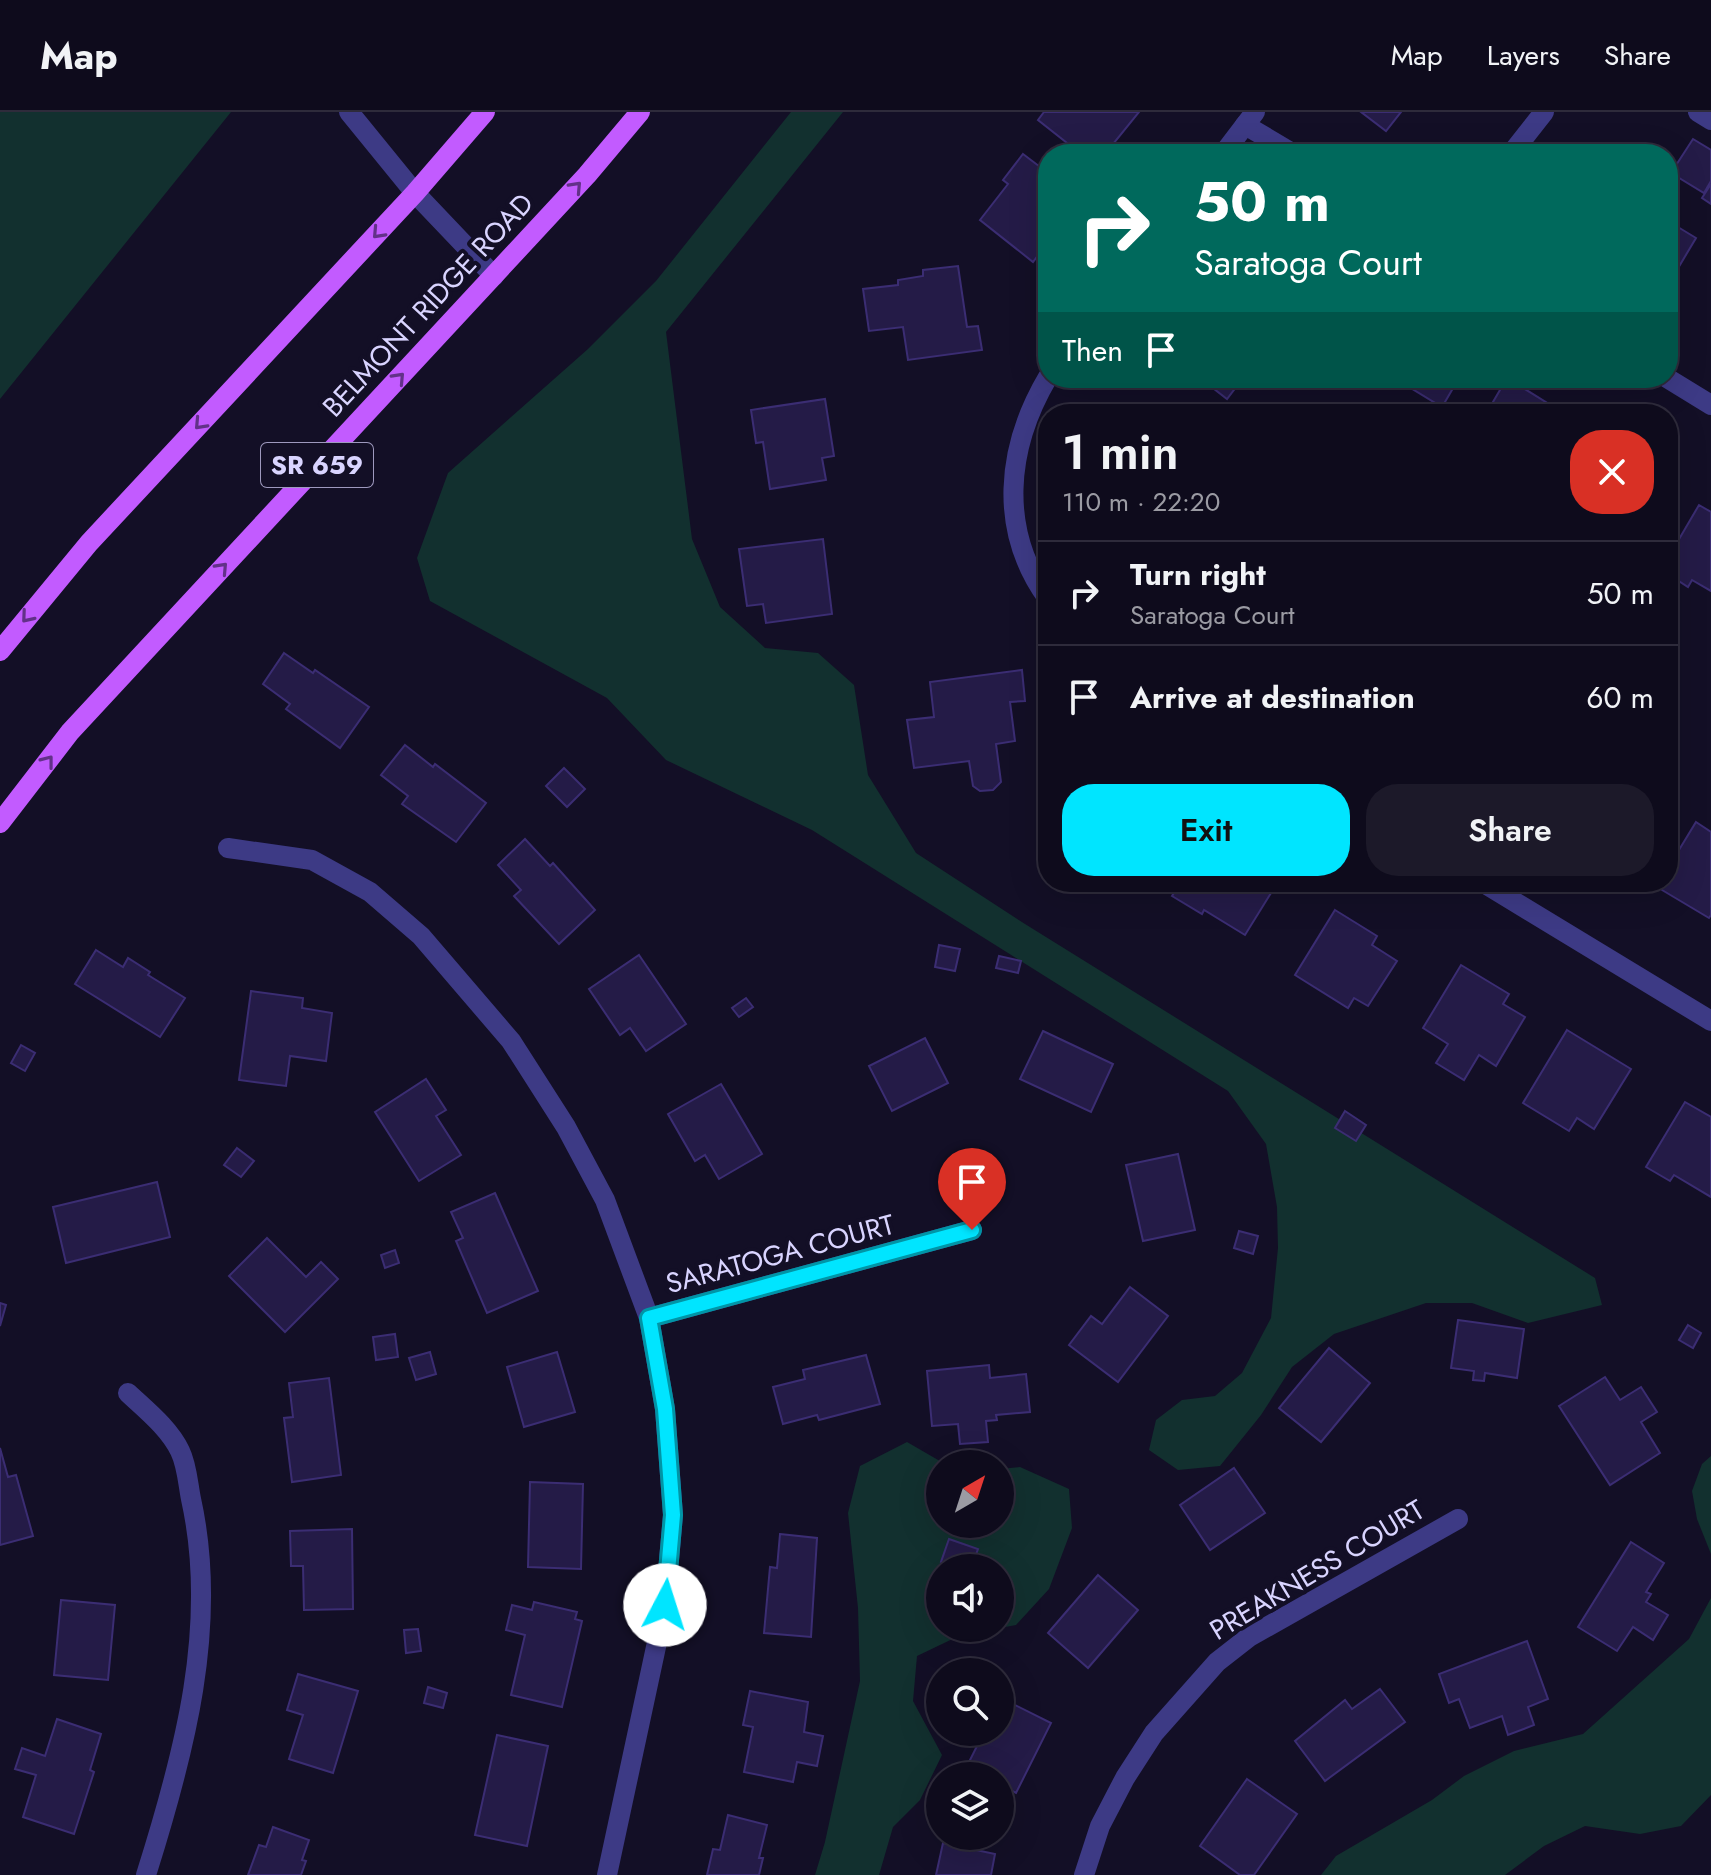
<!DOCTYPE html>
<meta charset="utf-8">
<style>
:root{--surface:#0e0b1c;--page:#1c1929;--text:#f1f3f6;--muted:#9b9ba3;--line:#2e2b3b;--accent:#00e5ff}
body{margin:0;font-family:Jost,sans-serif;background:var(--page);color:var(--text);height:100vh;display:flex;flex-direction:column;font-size:30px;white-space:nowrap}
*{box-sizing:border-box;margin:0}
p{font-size:26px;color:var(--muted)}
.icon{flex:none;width:44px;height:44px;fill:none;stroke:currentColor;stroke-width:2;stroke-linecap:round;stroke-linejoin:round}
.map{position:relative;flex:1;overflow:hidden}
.sheet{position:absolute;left:1038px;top:292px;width:640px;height:488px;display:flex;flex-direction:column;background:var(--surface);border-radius:32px;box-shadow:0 8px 32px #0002,0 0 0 2px var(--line)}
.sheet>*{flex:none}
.banner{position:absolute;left:1038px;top:32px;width:640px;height:244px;border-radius:32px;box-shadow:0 8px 32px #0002,0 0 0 2px var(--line);background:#00695c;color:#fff;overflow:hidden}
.needle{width:52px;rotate:39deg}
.controls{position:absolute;left:926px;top:1338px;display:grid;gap:16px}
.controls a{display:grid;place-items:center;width:88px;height:88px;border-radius:50%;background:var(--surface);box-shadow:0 8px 32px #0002,0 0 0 2px var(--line);font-size:40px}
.pin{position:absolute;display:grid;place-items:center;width:68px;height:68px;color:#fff;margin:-82px -34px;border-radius:50% 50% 50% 0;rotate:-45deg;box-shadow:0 0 8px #0007}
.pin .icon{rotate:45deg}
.me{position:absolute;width:88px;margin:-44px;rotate:5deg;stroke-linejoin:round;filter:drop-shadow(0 0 6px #0008)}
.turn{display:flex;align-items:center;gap:28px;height:168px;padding:0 24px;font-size:36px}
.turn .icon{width:104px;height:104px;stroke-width:2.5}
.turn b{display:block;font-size:56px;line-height:68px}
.then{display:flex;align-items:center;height:76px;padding:0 24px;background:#0003;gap:16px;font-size:30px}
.round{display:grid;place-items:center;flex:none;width:84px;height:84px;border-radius:32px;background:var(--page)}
.overview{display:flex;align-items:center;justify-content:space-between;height:136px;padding:0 24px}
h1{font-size:48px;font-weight:600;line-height:60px}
.primary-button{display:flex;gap:16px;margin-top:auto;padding:16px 24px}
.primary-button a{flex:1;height:92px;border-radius:32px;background:var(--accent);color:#111;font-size:32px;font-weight:600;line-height:92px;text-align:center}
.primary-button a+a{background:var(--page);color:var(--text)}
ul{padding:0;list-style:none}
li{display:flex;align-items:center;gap:24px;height:104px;padding:0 24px;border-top:2px solid var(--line)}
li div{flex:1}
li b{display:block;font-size:30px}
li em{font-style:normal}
header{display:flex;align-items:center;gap:48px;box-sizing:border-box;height:112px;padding:0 40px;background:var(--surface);border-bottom:2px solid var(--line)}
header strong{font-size:38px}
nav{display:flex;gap:44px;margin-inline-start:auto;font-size:28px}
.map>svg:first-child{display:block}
.green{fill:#12302f}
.building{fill:#241b47;stroke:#3b2d73;stroke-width:2}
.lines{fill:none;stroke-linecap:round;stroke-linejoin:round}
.service{stroke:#3d3a85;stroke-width:20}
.minor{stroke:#3d3a85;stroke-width:20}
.primary{stroke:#c25bff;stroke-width:20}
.oneway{stroke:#623188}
.route-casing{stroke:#0095a6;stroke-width:20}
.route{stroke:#00e5ff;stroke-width:14}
.labels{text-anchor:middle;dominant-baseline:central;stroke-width:8;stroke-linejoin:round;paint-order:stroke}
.shield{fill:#130f26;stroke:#9e99be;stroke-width:2}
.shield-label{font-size:26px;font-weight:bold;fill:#d9d4ff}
.street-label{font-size:28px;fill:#d9d4ff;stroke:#130f26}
</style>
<header>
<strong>Map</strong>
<nav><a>Map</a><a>Layers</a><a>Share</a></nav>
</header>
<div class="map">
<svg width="1711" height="1763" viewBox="0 0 1711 1763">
<rect width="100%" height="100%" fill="#130f26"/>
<!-- green -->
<g class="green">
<polygon points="0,0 231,0 0,287"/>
<polygon points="791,0 843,0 666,220 692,427 720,495 765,536 818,541 854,573 868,663 916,741 1025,812 1595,1166 1602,1193 1528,1211 1472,1191 1426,1191 1334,1222 1292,1255 1261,1303 1220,1354 1178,1358 1149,1338 1156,1308 1182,1288 1215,1284 1242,1261 1271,1206 1278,1136 1277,1095 1266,1032 1228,979 812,718 666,648 607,586 430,489 417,446 448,361 588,237 656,169"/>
<polygon points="907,1330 945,1352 940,1352 940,1412 1000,1412 1000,1357 1020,1355 1069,1377 1072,1416 1049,1477 1016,1513 1000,1516 1000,1456 940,1456 940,1516 997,1516 965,1521 917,1544 913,1589 942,1643 920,1688 893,1715 879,1763 815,1763 825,1730 860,1569 858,1496 848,1401 860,1354"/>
<polygon points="1711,1344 1711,1683 1681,1714 1640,1722 1585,1714 1544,1734 1505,1763 1321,1763 1336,1744 1432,1688 1464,1664 1514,1639 1583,1622 1689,1527 1711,1486 1711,1442 1697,1407 1692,1379 1702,1352"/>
</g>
<!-- building -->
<g class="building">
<polygon points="1044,0 1139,0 1105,42 1081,42 1038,8"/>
<polygon points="1361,0 1401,0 1386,19"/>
<polygon points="1693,27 1711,38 1711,69 1704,81 1671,61"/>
<polygon points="1562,34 1575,42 1557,42"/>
<polygon points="1023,42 1048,61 1048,130 1033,150 980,108 1008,72 1003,68"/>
<polygon points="1711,72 1711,92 1702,86"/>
<polygon points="1668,109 1696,126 1668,173"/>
<polygon points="958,154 967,215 978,214 982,238 908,248 903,215 869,219 863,177 898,173 898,168 923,164 923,158"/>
<polygon points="1200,266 1243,266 1227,287"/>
<polygon points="1382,266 1459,266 1442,295 1399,269 1396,275"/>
<polygon points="1507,266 1565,302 1486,302"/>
<polygon points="825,287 834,344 822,346 826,368 770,377 763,330 756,331 751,298"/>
<polygon points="1699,393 1711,400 1711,479 1692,468 1688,475 1668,462 1668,446"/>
<polygon points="823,427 832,502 766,511 763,492 747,494 739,437"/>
<polygon points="284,541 313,561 315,558 369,595 340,636 286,597 290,592 263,572"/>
<polygon points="1022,558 1025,589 1010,590 1015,629 996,632 1001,670 993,678 980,679 973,674 969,649 914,656 907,608 934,605 930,570"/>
<polygon points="405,633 433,655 435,652 486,691 456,730 402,692 408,684 381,663"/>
<polygon points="564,656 585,677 567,695 546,674"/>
<polygon points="1696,710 1711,720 1711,803 1709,806 1657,775 1660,770 1668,770 1668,756"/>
<polygon points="525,727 550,754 553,751 595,798 559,832 514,784 521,778 498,753"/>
<polygon points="1181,770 1271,770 1276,773 1245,823 1204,798 1202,802 1172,784"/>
<polygon points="1335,798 1377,824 1372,833 1397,849 1368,894 1354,886 1348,896 1295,863"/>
<polygon points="939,833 960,837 955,859 935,855"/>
<polygon points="96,838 123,855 128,846 150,860 148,863 185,886 160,925 75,872"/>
<polygon points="639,843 686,912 646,939 630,916 620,923 589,877"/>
<polygon points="999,844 1021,849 1018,861 996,856"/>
<polygon points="1461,853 1509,882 1503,892 1525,905 1496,954 1479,943 1464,968 1436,951 1448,932 1423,916"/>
<polygon points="251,879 303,886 302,896 332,901 326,949 290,944 286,974 239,968"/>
<polygon points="746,886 753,895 739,905 732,896"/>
<polygon points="1567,918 1631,957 1594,1017 1577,1006 1569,1019 1523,991"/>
<polygon points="1043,919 1113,952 1091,1000 1020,967"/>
<polygon points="925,926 948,971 892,999 869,954"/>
<polygon points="21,933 35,941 25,959 11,951"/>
<polygon points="426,967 446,998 436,1004 461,1043 419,1069 375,1000"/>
<polygon points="721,972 762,1042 719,1067 705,1043 695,1049 668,1002"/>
<polygon points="1685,990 1711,1005 1711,1085 1674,1063 1670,1069 1646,1055"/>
<polygon points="1345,999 1366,1013 1356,1029 1335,1016"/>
<polygon points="237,1036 254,1049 241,1065 224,1053"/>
<polygon points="1178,1042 1195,1118 1143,1129 1126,1053"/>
<polygon points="157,1070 170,1125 66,1151 53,1095"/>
<polygon points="495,1081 538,1179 487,1201 456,1129 463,1126 451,1100"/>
<polygon points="1239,1119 1258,1124 1253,1142 1234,1136"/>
<polygon points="267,1126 306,1165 321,1150 338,1167 285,1220 229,1164"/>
<polygon points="395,1138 399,1151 385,1156 381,1143"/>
<polygon points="1130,1175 1168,1204 1118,1270 1069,1233 1091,1204 1102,1212"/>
<polygon points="0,1191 6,1193 0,1214"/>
<polygon points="1458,1208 1524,1217 1517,1266 1485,1261 1484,1269 1473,1268 1474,1259 1451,1256"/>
<polygon points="1688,1213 1701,1221 1693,1236 1679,1228"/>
<polygon points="395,1222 398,1245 376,1248 373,1225"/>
<polygon points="1329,1236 1370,1271 1321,1330 1279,1296"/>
<polygon points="430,1240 436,1262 416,1268 409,1246"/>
<polygon points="557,1240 575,1300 524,1315 507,1255"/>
<polygon points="866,1243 880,1292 819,1308 817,1303 783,1312 773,1275 805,1267 803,1258"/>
<polygon points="989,1253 990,1266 1026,1262 1030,1300 996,1303 997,1308 986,1309 988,1330 960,1332 958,1312 932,1314 927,1259"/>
<polygon points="1605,1265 1620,1288 1641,1275 1657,1300 1641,1310 1660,1341 1610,1373 1559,1294"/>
<polygon points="329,1266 341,1363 292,1370 284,1306 293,1305 289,1271"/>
<polygon points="0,1336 8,1365 16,1363 33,1424 0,1433"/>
<polygon points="1234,1356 1265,1401 1210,1438 1180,1393"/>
<polygon points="530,1370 583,1372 581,1457 528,1455"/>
<polygon points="352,1417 353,1497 304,1498 303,1454 291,1454 290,1419"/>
<polygon points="780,1422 817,1426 811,1525 764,1521 770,1455 777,1456"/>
<polygon points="949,1427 978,1437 971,1456 957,1456 941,1450"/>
<polygon points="1631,1430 1664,1451 1646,1480 1651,1482 1646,1490 1668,1503 1653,1528 1633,1515 1617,1539 1578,1515"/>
<polygon points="1098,1463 1138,1498 1088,1556 1048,1521"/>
<polygon points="61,1488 115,1493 108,1568 54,1563"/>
<polygon points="534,1490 577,1500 575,1507 582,1509 562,1595 511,1583 525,1523 506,1518 512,1493 532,1498"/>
<polygon points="418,1517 421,1539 406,1541 404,1518"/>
<polygon points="1527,1529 1548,1587 1528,1595 1534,1613 1508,1623 1502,1604 1470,1616 1459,1587 1449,1591 1439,1562"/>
<polygon points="298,1562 358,1579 333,1661 289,1647 303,1603 287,1598"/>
<polygon points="428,1575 447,1581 443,1596 424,1591"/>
<polygon points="1380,1577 1405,1610 1325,1669 1295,1629 1345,1588 1352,1597"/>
<polygon points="750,1579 808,1590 804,1620 823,1624 817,1654 797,1650 793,1670 744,1660 753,1615 743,1613"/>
<polygon points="1001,1586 1051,1611 1016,1681 1000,1673 1000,1664 982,1664 966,1656 984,1620 1000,1620"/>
<polygon points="57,1607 101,1622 90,1658 94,1660 74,1722 23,1705 36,1663 15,1657 22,1636 45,1644"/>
<polygon points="497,1623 548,1634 527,1734 475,1723"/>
<polygon points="1247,1667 1297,1702 1254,1763 1240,1763 1200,1734"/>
<polygon points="728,1703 767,1713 759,1746 763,1746 759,1763 707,1763 713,1737 720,1738"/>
<polygon points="273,1715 309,1728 302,1748 306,1749 301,1763 248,1763 259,1733 266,1735"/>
<polygon points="943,1731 995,1742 991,1763 936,1763"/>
</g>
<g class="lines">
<!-- service -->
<g class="service">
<polyline points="1698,0 1711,8"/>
<polyline points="1511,42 1544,0"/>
</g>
<!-- minor -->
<g class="minor">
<polyline points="349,0 415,81 494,164"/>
<polyline points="1245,13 1294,42"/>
<polyline points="1223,42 1255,0"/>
<path d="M1048,265c-42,71 -50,153 0,222"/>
<polyline points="1667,266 1711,293"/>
<polyline points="228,736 312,748 370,780 421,824 511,929 566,1015 605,1088 649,1206 665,1297 673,1403 665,1493 607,1763"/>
<polyline points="1482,770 1711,909"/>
<polyline points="649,1206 972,1118"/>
<path d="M128,1281c18,17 41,35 52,58 7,14 8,33 11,48 28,126 -7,256 -45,376"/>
<polyline points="1084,1763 1100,1714 1125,1666 1154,1621 1217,1550 1249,1525 1458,1407"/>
</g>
<!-- primary -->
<g class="primary">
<polyline points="0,539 89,431 415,81 485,0"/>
<polyline points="0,711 70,620 587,63 640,0"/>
</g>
</g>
<!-- one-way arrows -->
<defs><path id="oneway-chevron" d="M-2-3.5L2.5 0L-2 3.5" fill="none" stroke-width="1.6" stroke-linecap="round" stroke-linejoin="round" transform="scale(2)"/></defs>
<g class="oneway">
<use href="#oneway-chevron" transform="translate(576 75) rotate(-47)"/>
<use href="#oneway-chevron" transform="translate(378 121) rotate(133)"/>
<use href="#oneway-chevron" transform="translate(399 266) rotate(-47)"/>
<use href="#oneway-chevron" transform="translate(200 312) rotate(133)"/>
<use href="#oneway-chevron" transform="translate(222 456) rotate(-47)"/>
<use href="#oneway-chevron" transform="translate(27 505) rotate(130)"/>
<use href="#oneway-chevron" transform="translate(48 649) rotate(-52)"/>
</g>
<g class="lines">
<defs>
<polyline id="route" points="665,1493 673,1403 665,1297 649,1206 972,1118"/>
</defs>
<!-- route casing -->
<use href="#route" class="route-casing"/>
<!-- route -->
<use href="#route" class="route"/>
</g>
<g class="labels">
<!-- shield labels -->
<rect class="shield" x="261" y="331" width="112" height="44" rx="6"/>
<g class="shield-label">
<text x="317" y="353">SR 659</text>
</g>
<!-- street labels -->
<g class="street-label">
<text transform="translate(428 193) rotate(-47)">BELMONT RIDGE ROAD</text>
<text transform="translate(780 1142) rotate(-15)">SARATOGA COURT</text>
<text transform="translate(1317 1458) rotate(-31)">PREAKNESS COURT</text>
</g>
</g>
</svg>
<div class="controls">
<a><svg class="needle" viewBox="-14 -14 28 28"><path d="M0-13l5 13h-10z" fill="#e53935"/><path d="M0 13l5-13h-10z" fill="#9b9ba3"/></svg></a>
<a><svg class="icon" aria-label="sound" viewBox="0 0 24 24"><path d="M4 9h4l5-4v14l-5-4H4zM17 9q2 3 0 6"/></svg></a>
<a><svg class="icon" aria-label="search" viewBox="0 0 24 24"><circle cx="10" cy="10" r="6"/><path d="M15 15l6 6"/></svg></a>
<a><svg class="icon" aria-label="layers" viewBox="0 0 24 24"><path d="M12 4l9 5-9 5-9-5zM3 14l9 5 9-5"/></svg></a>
</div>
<div class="pin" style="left:972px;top:1118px;background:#d93025"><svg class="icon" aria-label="arrive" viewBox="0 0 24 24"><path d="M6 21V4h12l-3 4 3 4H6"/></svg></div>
<svg class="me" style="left:665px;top:1493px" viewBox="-20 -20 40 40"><circle r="19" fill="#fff"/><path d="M0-13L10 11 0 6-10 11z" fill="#00e5ff"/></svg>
<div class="banner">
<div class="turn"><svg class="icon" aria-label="right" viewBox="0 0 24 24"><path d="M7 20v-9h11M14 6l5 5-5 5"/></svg><div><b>50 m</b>Saratoga Court</div></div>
<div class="then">Then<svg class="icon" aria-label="arrive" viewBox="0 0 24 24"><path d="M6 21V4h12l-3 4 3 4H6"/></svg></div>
</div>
<section class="sheet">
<div class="overview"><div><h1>1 min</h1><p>110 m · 22:20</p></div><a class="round" style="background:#d93025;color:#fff"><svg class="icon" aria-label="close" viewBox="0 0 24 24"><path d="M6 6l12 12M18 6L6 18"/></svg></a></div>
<ul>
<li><svg class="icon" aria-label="right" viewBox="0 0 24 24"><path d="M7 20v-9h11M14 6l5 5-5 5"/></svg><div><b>Turn right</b><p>Saratoga Court</p></div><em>50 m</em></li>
<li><svg class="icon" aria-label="arrive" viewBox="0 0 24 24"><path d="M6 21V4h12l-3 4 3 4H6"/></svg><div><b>Arrive at destination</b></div><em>60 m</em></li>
</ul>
<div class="primary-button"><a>Exit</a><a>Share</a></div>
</section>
</div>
